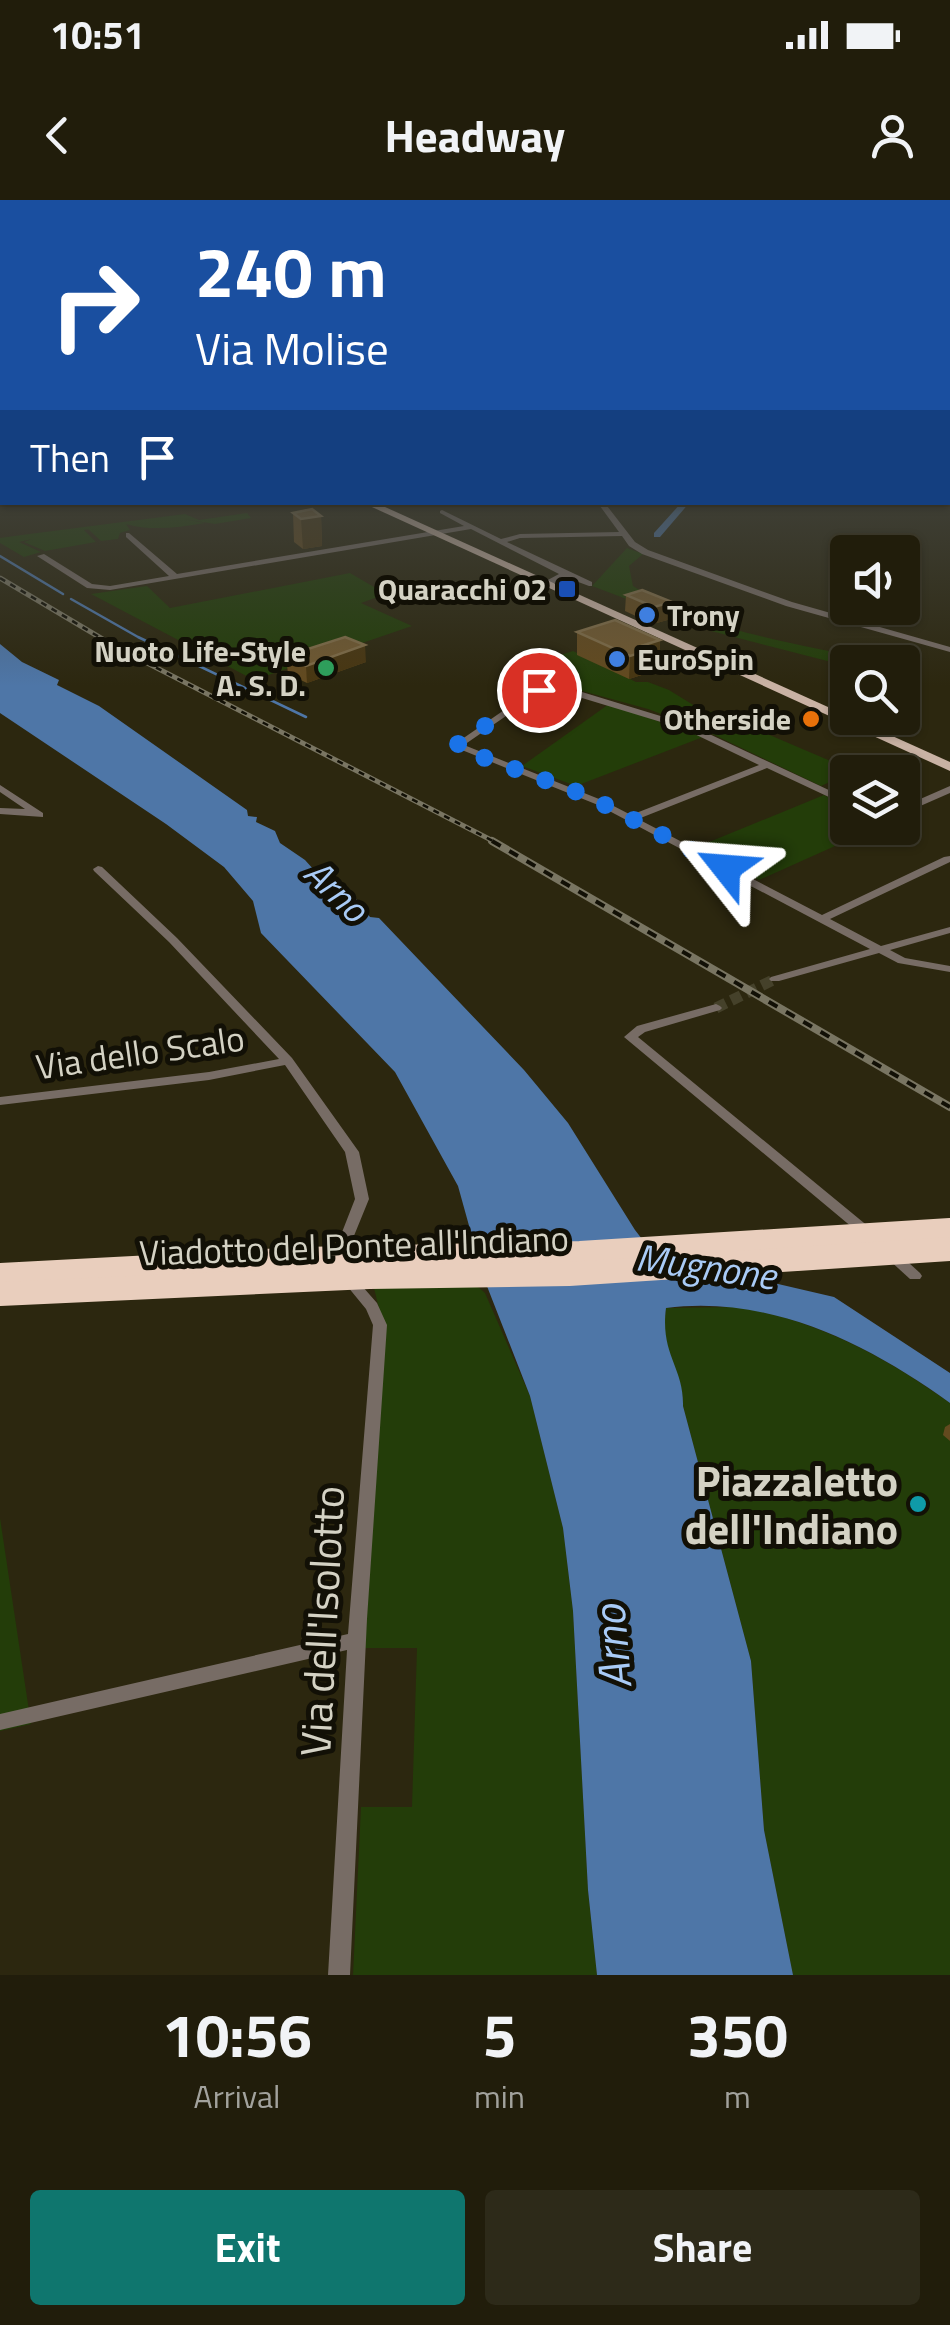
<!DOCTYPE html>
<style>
:root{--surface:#211d0b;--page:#2d2a19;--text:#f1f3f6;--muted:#a2a29d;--line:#3e3b2c;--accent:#0f766e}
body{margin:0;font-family:"Titillium Web",sans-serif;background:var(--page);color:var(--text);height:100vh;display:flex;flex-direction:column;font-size:38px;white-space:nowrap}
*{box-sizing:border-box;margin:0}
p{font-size:32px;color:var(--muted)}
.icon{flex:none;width:55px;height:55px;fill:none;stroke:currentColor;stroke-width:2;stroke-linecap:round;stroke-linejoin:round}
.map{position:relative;height:1775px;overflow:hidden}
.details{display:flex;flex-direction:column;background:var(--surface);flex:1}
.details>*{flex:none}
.top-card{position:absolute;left:0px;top:0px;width:950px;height:305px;box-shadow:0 2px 8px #0004,0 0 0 2px var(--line);background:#1a4fa0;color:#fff;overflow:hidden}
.tools{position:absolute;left:830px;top:335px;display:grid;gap:20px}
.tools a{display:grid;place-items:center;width:90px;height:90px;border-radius:10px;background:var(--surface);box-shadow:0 2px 8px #0004,0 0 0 2px var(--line);font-size:50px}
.pin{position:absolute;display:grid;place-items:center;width:85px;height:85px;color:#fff;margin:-42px;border:5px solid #fff;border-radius:50%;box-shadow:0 2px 10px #0007}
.me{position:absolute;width:110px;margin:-55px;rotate:298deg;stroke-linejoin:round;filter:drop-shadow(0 0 8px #0008)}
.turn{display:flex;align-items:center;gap:35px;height:210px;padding:0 30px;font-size:45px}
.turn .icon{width:130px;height:130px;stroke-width:2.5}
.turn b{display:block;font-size:70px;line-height:85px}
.then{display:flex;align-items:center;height:95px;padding:0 30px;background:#0003;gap:20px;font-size:38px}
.eta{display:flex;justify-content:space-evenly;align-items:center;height:170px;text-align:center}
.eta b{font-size:60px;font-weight:700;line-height:70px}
.button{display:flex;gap:20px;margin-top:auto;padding:20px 30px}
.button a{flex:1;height:115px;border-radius:10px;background:var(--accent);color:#fff;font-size:40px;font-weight:700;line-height:115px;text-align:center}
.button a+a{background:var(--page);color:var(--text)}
.status{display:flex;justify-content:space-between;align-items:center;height:70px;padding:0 50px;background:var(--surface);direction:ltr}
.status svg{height:28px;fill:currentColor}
header{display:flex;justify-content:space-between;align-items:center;height:130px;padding:0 30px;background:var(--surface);font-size:45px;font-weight:700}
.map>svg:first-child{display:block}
.green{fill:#233d09}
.water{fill:#4e76a7}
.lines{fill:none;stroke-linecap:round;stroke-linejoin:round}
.stream{stroke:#4e76a7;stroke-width:2.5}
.canal{fill:#4e76a7;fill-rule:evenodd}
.minor-tunnel{stroke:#45412a;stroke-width:11;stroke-dasharray:11 6;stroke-linecap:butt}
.minor{fill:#776c65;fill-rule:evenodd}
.major{fill:#c9b2a4;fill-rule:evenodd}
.rail-far1-casing{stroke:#797562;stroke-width:5}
.rail-casing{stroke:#797562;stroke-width:8}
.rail-far1{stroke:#121006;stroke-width:2.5;stroke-dasharray:6;stroke-linecap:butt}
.rail{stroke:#121006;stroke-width:4;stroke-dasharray:10;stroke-linecap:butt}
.highway-bridge{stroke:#e9cebd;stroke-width:24}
.wall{fill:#634a1f}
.shaded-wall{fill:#483611}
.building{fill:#705931;stroke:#7f6c48;stroke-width:2.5}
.route{stroke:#1a73e8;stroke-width:18;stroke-dasharray:0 32.4}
.transit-dot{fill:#1a4fb4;stroke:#121006;stroke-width:4}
.shop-dot{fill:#3f7fe0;stroke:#121006;stroke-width:4}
.leisure-dot{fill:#2e9e5b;stroke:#121006;stroke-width:4}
.food-dot{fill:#e8710a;stroke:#121006;stroke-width:4}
.culture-dot{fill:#0f9aa8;stroke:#121006;stroke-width:4}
.labels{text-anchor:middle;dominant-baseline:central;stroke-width:10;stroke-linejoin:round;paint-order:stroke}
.far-poi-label{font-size:30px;font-weight:bold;fill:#d4d2c4;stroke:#121006;text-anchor:end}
.street-label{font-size:35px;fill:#d4d2c4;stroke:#121006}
.water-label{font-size:38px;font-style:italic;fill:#a9cbf6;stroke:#121006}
.near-poi-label{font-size:42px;font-weight:bold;fill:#d4d2c4;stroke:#121006;text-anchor:end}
.near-street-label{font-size:42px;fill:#d4d2c4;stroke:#121006}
.near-water-label{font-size:45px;font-style:italic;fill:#a9cbf6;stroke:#121006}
</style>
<div class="status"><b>10:51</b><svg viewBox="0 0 49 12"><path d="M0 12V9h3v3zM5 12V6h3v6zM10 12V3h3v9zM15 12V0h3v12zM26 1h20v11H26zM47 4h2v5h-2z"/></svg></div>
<header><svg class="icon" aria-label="back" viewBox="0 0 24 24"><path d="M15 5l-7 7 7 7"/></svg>Headway<svg class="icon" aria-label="person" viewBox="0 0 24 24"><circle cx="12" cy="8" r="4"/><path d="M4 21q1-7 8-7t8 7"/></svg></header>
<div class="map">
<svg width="950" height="1775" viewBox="0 0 950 1775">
<rect width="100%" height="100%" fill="#2c270f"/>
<!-- green -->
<g class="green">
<path d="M247,313l4,5 -36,6 -31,-5 21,4c-29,5 -55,8 -79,1l4,6 -10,3 -2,6 -17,2 -13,-12 21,-3 -25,4 12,12 -51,9 -21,-9 8,-3 -13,3 22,10 -17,5 -24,-14v-5l14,-2 171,-22 14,6z"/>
<path d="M627,348l16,6 -14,12 4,20c72,46 164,57 247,76h-32l-1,4 -136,-35 -119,-45z"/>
<polygon points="350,373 386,394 361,403 412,426 254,480 91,394 147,386 170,408"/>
<polygon points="573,451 636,482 648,482 669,490 703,511 716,512 854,571 821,586 706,531 648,509 509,471"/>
<polygon points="609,504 703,537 576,586 522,566"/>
<polygon points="824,595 847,607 847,626 839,639 844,642 759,680 697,647"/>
<polygon points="373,1084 476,1085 485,1093 530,1196 563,1328 573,1411 588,1690 597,1775 353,1775 361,1607 412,1607 417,1448 365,1448 383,1125"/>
<path d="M735,1107c79,11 151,50 215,96v572h-157l-29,-145 -13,-169 -68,-255c0,-21 -6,-29 -14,-48 -7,-15 -5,-34 -3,-50z"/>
<polygon points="0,1318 31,1524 0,1531"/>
</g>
<!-- water -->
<path class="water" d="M0,444l22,18 37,18 -2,5 42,21 148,104 1,6 9,1 -1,5 19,9 5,12 25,17 28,31 23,8 14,18 9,1 145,152 44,53 67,107 28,36 17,11 72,1 82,19 116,76v30c-83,-60 -179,-108 -284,-95 -6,47 18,59 17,98l68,255 13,169 29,145h-196l-9,-85 -15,-279 -10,-83 -33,-132 -47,-120 -25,-90 -63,-114 -134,-139 -8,-32 -29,-34 -58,-43 -166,-111z"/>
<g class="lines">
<!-- stream -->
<g class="stream">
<polyline points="0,356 63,394"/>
<polyline points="71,399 138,437 306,517"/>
</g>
<!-- canal -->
<polygon class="canal" points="682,302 690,302 660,337 654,337 654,333"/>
<!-- minor-tunnel -->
<polyline class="minor-tunnel" points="716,808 775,779"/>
<!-- minor -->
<g class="minor">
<rect x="0" y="244" width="2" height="4"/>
<polygon points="2,283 2,288 0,289 0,284"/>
<rect x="0" y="295" width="2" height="4"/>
<polygon points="597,302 604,302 635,342 648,350 792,402 950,447 950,452 786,406 642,354 629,346 622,336 520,338 507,342 592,382 592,386 589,386 565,377 550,386 544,386 544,382 559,374 471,329 110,390 87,388 37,356 44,354 92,384 110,386 169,376 126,337 126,333 129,333 177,374 464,326 440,313 440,311 442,310 501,339 520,334 619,332"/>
<path d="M559,485l131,40 158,74v7l-81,-38 -129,51 184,96 122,-58 6,-1v6l-120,57 51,27 69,-19v6l-60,17 15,8 45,8v6l-52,-9 -19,-10 -100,28h-8l-2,-2 2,-2 99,-28 -272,-144 -146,-59 84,-58zM559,491l125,38 75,36 -128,50 -27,-14 -140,-56 77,-53z"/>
<polygon points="0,585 43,613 43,617 0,614 0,608 25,609 0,592"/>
<polygon points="950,586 950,593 902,614 902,607"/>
<polygon points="98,666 102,667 177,738 292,858 359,952 369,999 349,1048 339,1048 337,1045 355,999 345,952 285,865 209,880 0,905 0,897 209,872 279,859 169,742 94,671 93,669"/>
<polygon points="716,804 720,806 722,808 720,810 645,832 638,837 875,1032 877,1035 875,1038 865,1038 624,837 637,826"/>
<polygon points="892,1050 897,1052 920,1073 922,1076 920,1079 910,1079 887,1058 885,1055 887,1052"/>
<polygon points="350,1076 355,1078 377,1103 387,1125 367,1419 350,1775 328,1775 347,1450 0,1530 0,1514 348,1434 373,1125 366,1109 343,1081 345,1078"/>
</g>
<!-- major -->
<polygon class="major" points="361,302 374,302 950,562 950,571"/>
<defs>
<polyline id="rail-far1" points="0,378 116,447 497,643"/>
<polyline id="rail" points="492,641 950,907"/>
</defs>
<!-- rail-far1 casing -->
<use href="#rail-far1" class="rail-far1-casing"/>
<!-- rail casing -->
<use href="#rail" class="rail-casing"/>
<!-- rail-far1 -->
<use href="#rail-far1" class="rail-far1"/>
<!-- rail -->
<use href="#rail" class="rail"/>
<!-- highway-bridge -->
<g class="highway-bridge">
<polyline points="0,1075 302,1059 580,1053 950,1030"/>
<polyline points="0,1094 369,1077 569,1074 950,1049"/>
</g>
</g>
<!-- wall -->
<g class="wall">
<polygon points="293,313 321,316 322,346 303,349 294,342"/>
<polygon points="626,395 672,402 671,419 653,424 625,411"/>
<polygon points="577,432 660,440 659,462 651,465 651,472 629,479 577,455"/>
<polygon points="286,456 366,462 307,483 288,474"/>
<polygon points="950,1224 950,1241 943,1235 945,1227"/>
</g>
<!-- shaded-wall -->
<g class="shaded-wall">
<polygon points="321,316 322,346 303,349 301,319"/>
<polygon points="672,402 671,419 653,424 654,407"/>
<polygon points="660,440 659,462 651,465 651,472 629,479 630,456 644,445"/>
<polygon points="365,445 366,462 307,483 306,466"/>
</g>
<!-- building -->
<g class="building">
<polygon points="312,309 321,316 301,319 293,313"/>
<polygon points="642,390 672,402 654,407 626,395"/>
<polygon points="615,420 660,440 644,445 652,449 630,456 577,432"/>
<polygon points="345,437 365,445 306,466 286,456"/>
</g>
<!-- sky -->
<linearGradient id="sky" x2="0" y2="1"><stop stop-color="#181508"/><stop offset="0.49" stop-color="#454742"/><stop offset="1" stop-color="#454742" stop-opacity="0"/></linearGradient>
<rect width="950" height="486" fill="url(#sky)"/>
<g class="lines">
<!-- route -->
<polyline class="route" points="539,490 458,544 458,548 588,596 726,668"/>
</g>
<!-- markers -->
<rect class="transit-dot" x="557" y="379" width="20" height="20" rx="5"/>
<g class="shop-dot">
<circle cx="647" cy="415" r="10"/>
<circle cx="617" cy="459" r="10"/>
</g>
<circle class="leisure-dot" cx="326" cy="468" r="10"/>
<circle class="food-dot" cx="811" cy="519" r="10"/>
<circle class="culture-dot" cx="918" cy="1304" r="10"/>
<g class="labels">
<!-- far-poi labels -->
<g class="far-poi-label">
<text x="547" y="389">Quaracchi 02</text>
<text x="667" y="415" text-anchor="start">Trony</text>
<text x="306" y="451">Nuoto Life-Style<tspan x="306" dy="34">A. S. D.</tspan></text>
<text x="637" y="459" text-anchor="start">EuroSpin</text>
<text x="791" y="519">Otherside</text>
</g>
<!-- street labels -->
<g class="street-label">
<text transform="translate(140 852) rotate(-8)">Via dello Scalo</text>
<text transform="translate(354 1045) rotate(-2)">Viadotto del Ponte all'Indiano</text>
</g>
<!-- water labels -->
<g class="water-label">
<text transform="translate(337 690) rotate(44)">Arno</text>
<text transform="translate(706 1066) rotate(8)">Mugnone</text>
</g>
<!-- near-poi labels -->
<g class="near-poi-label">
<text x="898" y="1280">Piazzaletto<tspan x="898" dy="48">dell'Indiano</tspan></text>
</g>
<!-- near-street labels -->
<g class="near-street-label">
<text transform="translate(321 1421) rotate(-87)">Via dell'Isolotto</text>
</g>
<!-- near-water labels -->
<g class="near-water-label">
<text transform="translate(611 1447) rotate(-95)">Arno</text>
</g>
</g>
</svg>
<div class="tools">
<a><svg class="icon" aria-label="sound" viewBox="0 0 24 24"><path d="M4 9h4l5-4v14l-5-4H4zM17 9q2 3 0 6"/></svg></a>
<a><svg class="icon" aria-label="search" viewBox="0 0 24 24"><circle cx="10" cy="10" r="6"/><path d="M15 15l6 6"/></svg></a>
<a><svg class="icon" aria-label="layers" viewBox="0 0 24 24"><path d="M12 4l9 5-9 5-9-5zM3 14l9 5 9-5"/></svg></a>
</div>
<div class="pin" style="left:539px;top:490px;background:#d93025"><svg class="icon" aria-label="arrive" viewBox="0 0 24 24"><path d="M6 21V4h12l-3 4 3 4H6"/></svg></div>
<svg class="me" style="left:726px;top:668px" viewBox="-20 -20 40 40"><path d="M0-17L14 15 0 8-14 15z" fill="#1a73e8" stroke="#fff" stroke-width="4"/></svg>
<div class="top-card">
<div class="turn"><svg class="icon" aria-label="right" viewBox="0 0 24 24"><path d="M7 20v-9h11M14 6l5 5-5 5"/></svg><div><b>240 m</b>Via Molise</div></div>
<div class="then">Then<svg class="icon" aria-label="arrive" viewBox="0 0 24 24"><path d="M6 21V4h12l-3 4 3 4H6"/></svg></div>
</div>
</div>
<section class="details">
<div class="eta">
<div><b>10:56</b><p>Arrival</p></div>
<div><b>5</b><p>min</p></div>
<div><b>350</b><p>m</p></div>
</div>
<div class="button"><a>Exit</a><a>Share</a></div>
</section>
